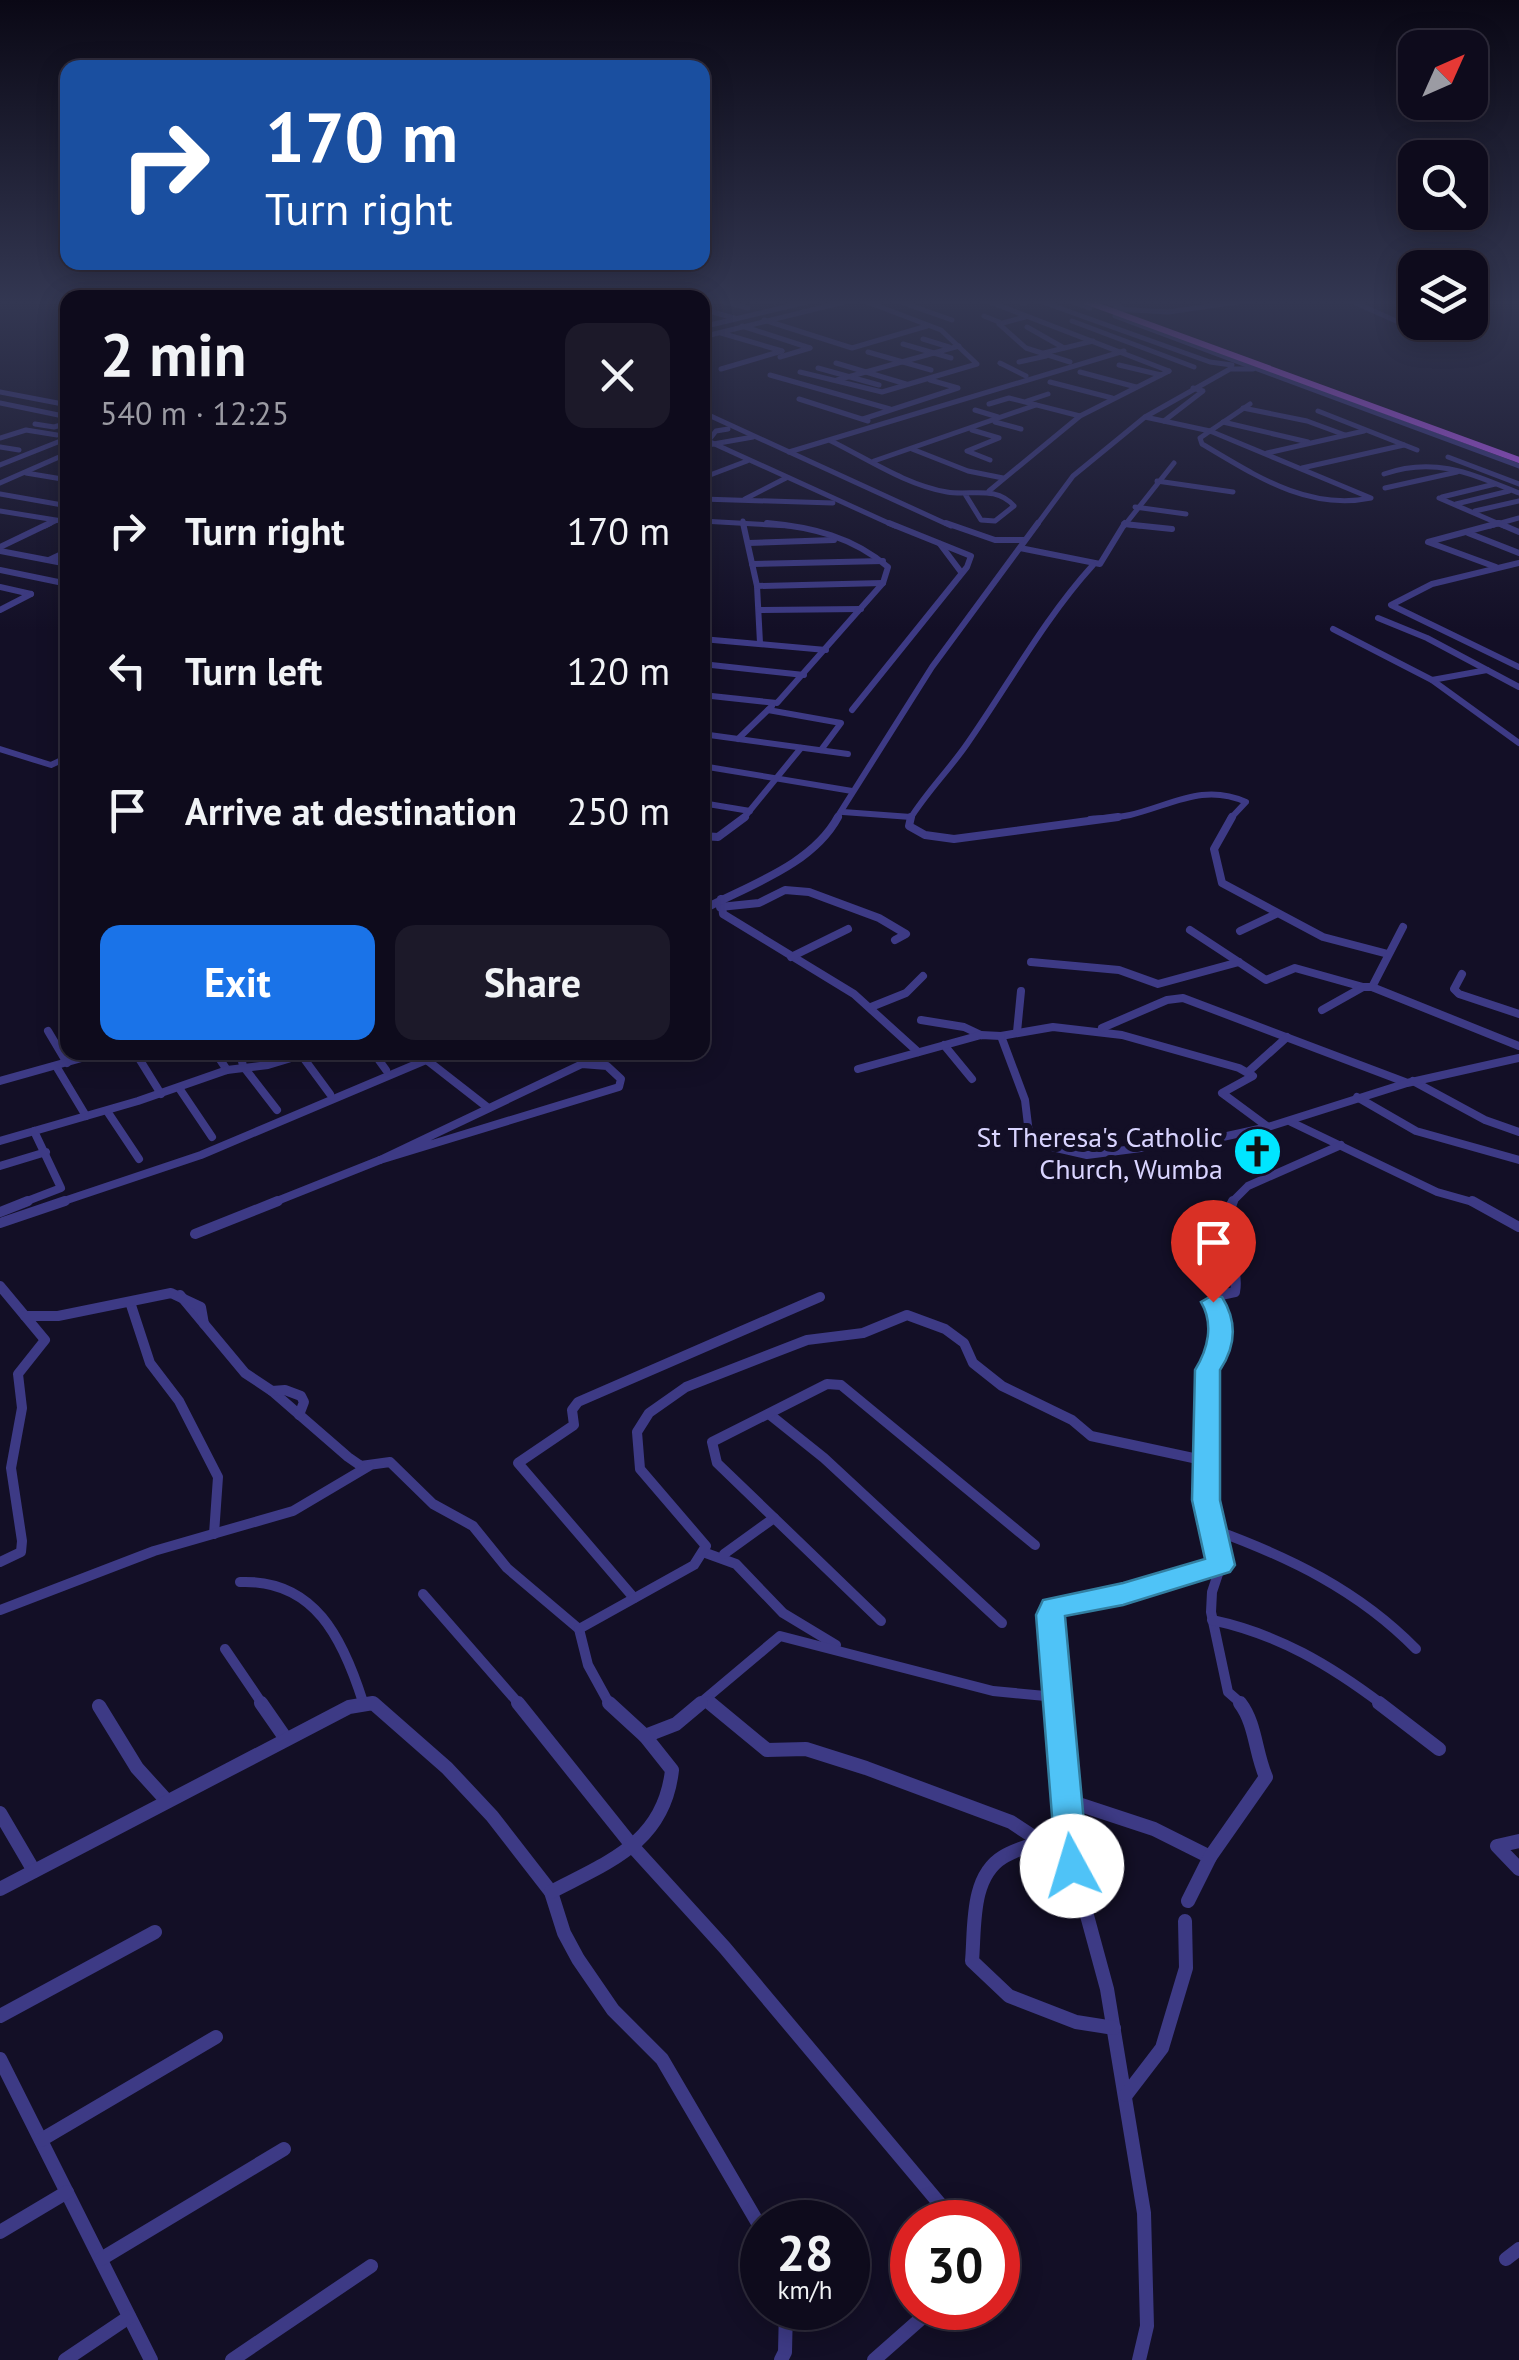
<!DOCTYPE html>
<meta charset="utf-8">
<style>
:root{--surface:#0e0b1c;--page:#1c1929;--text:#f1f3f6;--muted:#9b9ba3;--line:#2e2b3b;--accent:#1a73e8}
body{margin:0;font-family:"PT Sans",sans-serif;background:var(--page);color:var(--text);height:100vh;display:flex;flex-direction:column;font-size:38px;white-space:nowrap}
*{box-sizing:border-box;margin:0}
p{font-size:32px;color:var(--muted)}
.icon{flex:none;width:55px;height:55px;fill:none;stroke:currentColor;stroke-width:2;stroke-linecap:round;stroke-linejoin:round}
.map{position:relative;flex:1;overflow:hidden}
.sheet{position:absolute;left:60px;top:290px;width:650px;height:770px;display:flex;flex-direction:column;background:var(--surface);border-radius:20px;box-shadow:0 5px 25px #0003,0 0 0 2px var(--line)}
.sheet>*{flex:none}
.top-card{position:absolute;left:60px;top:60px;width:650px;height:210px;border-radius:20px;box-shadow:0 5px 25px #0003,0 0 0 2px var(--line);background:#1a4fa0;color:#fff;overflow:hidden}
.needle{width:65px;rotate:45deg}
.tools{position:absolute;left:1398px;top:30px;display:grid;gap:20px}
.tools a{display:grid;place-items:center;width:90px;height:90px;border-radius:20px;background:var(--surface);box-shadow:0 5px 25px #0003,0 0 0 2px var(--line);font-size:50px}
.speed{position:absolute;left:740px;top:2200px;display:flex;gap:20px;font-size:50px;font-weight:700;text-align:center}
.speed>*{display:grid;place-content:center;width:130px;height:130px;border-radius:50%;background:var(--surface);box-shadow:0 5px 25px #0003,0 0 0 2px var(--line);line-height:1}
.speed small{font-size:25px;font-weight:400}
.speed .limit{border:15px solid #d22;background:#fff;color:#111}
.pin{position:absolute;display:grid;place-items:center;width:85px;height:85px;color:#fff;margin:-102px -42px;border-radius:50% 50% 50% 0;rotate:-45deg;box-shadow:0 0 10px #0007}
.pin .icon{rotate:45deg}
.me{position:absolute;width:110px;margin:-55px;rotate:354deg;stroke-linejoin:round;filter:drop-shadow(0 0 8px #0008)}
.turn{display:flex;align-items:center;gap:35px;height:210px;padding:0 40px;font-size:45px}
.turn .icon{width:130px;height:130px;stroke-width:2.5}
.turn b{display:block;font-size:70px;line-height:85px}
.round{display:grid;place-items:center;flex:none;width:105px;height:105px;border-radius:20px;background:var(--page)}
.summary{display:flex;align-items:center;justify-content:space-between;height:170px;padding:0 40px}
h1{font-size:60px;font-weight:700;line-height:75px}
.action{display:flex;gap:20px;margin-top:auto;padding:20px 40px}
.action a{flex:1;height:115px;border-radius:20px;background:var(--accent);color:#fff;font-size:40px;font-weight:700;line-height:115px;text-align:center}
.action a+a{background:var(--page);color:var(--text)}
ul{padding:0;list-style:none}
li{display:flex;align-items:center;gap:30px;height:140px;padding:0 40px}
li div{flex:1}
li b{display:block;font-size:38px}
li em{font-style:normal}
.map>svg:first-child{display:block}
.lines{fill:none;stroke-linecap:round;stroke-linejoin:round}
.minor-far4{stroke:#3d3a85;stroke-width:5}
.minor-far3{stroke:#3d3a85;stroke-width:6}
.minor-far2{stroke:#3d3a85;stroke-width:8}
.minor-far1{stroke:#3d3a85;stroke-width:10}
.minor{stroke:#3d3a85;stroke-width:14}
.major{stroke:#c25bff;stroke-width:6}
.route{fill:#4fc3f7;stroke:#337fa1;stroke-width:2.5}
.labels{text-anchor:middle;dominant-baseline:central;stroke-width:10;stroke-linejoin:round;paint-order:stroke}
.poi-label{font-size:28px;fill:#d9d4ff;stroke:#130f26;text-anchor:end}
</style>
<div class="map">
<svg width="1519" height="2360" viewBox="0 0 1519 2360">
<rect width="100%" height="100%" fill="#130f26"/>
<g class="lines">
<!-- minor-far4 -->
<g class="minor-far4">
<polyline points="717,300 748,308"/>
<polyline points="767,300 775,302"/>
<polyline points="895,300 952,320"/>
<polyline points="936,300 963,300"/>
<polyline points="985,300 1169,371"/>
<polyline points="1014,300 1025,304"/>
<polyline points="1037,300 1210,362 1232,365"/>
<polyline points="1067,300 1090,308"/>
<polyline points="1104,300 1121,307"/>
<polyline points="1349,300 1403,324"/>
<polyline points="702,303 715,300"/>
<polyline points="702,309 734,318"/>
<polyline points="1115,309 1168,312 1251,300"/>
<polyline points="1122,313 1115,316 1519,466"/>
<polyline points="984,316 999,322"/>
<polyline points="1025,317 999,324 1026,348 1070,362"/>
<polyline points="764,320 852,348 927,326"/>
<polyline points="1072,321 1194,367"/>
<polyline points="742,326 810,348"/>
<polyline points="702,327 815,300"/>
<polyline points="1027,327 1064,348"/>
<polyline points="721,333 782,351"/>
<polyline points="702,337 852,300"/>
<polyline points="923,339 949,347"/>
<polyline points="903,344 951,358"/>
<polyline points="868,352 931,370"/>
<polyline points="1044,353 1093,341"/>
<polyline points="780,357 810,348"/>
<polyline points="1019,362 1046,356"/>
<polyline points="836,363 906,384"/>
<polyline points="1000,363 1026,376"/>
<polyline points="1119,365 1161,375"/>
<polyline points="818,368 879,385"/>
<polyline points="721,369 782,351"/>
<polyline points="800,372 882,392 977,364 941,330 862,300"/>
<polyline points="1080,372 1136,387"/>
<polyline points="770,375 890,409"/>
<polyline points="837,380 959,346"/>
<polyline points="1050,382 1112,398"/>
<polyline points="0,392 68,405"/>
<polyline points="799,399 868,421"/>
<polyline points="1027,401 1048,394"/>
<polyline points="0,403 68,417"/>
<polyline points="989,404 1009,398 1080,416"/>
<polyline points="1243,408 1307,421 1345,435"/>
<polyline points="975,410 998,417"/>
<polyline points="1318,411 1417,450"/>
<polyline points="702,412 951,526"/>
<polyline points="1145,417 1210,431"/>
<polyline points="863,419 958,388 930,380"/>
<polyline points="1164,421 1203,391 1193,388"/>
<polyline points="995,422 1021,429"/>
<polyline points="1223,422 1308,442"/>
<polyline points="35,424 54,427 68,423"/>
<polyline points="728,429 716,431 708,441 895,526"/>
<polyline points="972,430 999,438 967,451 990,460"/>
<path d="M1210,431l161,67c-64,13 -116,-23 -169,-54l-2,-6z"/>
<polyline points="1210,431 1250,404"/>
<polyline points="0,438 26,430 57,435"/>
<path d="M831,441c37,18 75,44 116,51 24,4 49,-7 67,14l-19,15 -14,-1 -16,-26"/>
<polyline points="702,446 753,437"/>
<polyline points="0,447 19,450"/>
<polyline points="912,449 968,471 1003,478"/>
<polyline points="789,452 1124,351"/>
<polyline points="1267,453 1364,431"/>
<polyline points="1448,457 1519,484"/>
<polyline points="874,461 1036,405"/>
<polyline points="0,465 68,438"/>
<polyline points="1302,468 1404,445"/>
<polyline points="26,473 68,480"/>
<path d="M1384,474c51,-18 88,0 135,19"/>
<polyline points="702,478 747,461"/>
<polyline points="1157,481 1233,492"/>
<polyline points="0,483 66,454"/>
<polyline points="1385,488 1457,472"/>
<polyline points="989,491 1080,416 1169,371"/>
<polyline points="0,494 68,506"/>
<polyline points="1442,497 1495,484"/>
<polyline points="1439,498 1504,526"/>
<polyline points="702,499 833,503"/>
<polyline points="745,499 786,478"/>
<polyline points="1456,504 1509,491"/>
<polyline points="1135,507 1186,514"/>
<polyline points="0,511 68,522"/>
<polyline points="1475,511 1519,501"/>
<polyline points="702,521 790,526"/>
<polyline points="743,521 744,526"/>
<polyline points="1124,524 1140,526"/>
<polyline points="45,526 55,521"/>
<polyline points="1036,526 1073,476 1145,417 1230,369 1253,369"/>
<polyline points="1124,526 1174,463"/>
<polyline points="1490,526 1519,518"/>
</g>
<!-- minor-far3 -->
<g class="minor-far3">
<polyline points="743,523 757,586 760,643"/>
<polyline points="946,523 995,540 1024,540"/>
<polyline points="1498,523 1519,532"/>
<polyline points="1124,524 1172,529"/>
<polyline points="1468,533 1519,553"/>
<polyline points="748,543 834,540"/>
<polyline points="940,544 961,572"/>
<polyline points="0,547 50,523"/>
<polyline points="1020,548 1100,564 1125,523"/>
<polyline points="0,551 68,564"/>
<polyline points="49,560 68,551"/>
<polyline points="1519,563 1432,584 1391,605 1519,667"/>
<polyline points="752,564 883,561"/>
<polyline points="1496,567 1428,542 1499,523"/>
<polyline points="0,570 68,584"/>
<polyline points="757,586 883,583"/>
<polyline points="0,587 31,594"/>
<polyline points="0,610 31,594"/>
<polyline points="759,610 861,609"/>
<polyline points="1378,618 1427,638 1519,687"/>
<polyline points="1333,629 1432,680 1519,743"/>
<polyline points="702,639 826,650"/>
<polyline points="702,664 804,675"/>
<polyline points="1432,680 1487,670"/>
<path d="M702,695l75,8 106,-120 5,-16c-35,-30 -76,-40 -121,-44"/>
<polyline points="768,710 841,723 821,750"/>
<polyline points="852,710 967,567 971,556 889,523"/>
<polyline points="702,734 848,754"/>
<polyline points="738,739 772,706"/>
<polyline points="0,749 51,765 68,757"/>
<polyline points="702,766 852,791"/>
<polyline points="702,803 750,811"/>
<polyline points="843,812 911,817"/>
<polyline points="743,819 801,748"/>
<polyline points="836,819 932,667 1038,523"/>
<path d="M910,819c16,-26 39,-49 57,-75 42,-60 77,-125 126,-179"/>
<path d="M1090,819c13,-1 27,-1 40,-4 42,-10 73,-32 116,-13l-16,17"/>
</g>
<!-- minor-far2 -->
<g class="minor-far2">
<polyline points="911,817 909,826 925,835 954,839 1118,817"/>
<polyline points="1232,817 1214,849 1222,883 1323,937 1388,954"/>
<polyline points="702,836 718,837 745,817"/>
<polyline points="721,899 723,914 854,994 918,1052"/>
<polyline points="720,907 759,903 785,890 809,892 879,918 906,934 895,940"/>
<path d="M702,910c47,-25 110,-45 136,-93"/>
<polyline points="1190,930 1266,980 1295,968 1363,987"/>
<polyline points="1240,931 1276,914"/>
<polyline points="791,957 848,929"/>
<polyline points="1031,962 1119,970 1158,984 1239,962"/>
<polyline points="1462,974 1454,989 1459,994 1519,1014"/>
<polyline points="1372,987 1403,927"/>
<polyline points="871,1007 906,993 923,976"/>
<polyline points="1322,1010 1363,987 1372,987 1519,1046"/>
<polyline points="921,1020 964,1027 981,1035"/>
<polygon points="1053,1027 1122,1035 1239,1068 1253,1076 1222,1093 1268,1127 1218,1138 1087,1155 1030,1142 1025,1100 1001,1036"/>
<polyline points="1102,1028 1167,1000 1183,998 1405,1082"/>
<polyline points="48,1031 67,1063"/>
<polyline points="1017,1032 1021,991"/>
<polyline points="944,1045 972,1079"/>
<polyline points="135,1052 161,1094"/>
<polyline points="215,1052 227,1070"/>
<polyline points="240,1052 243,1066 277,1110"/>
<polyline points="373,1052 386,1070"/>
<polyline points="302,1056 330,1094"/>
<polyline points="428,1061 487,1107"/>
<polygon points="582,1064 607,1066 621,1079 619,1087 380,1160"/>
<polyline points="56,1066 86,1116"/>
<polyline points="858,1069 981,1035 1001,1036"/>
<polyline points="1248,1072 1287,1037"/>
<polyline points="0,1081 103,1052"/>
<polyline points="1413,1081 1485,1120 1519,1132"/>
<polyline points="179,1088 212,1137"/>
<polyline points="1357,1097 1416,1131 1519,1160"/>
<polyline points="107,1111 139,1159"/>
<polyline points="1291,1122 1437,1192 1476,1203"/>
<polyline points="1268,1127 1407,1083 1519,1058"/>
<polyline points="0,1141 138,1101 227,1070 268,1065 311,1052"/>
<polyline points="0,1166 46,1152"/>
<polyline points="22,1203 61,1188 34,1131"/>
<polyline points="58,1203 201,1155 445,1052"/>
<polyline points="272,1203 380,1160"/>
<polyline points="1231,1203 1248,1186 1341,1145"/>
</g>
<!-- minor-far1 -->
<g class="minor-far1">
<path d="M1233,1201l-13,36c8,19 19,34 15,55l-14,3 -8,7 7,26 -12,42 -2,130 15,65 -9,27 -1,20 17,80 15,13"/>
<polyline points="1472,1201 1519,1227"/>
<polyline points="0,1212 28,1201"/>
<polyline points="0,1223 65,1201"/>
<polyline points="195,1234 278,1201"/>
<polyline points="0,1286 45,1340 18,1374 22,1408 11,1468 22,1541 21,1552 0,1562"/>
<polyline points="180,1295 245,1373 272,1391 348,1457 361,1466 390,1462 433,1504 473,1526 507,1568 579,1629 588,1665 610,1705"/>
<polyline points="130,1302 150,1363 179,1401 218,1477 214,1534"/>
<polyline points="25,1316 58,1316 171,1293 201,1307 204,1324"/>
<polyline points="272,1391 285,1390 301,1396 304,1402 299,1415"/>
<polyline points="769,1414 824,1458 1002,1623"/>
<path d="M1212,1529c77,28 146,61 204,120"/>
<polyline points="703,1552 736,1564 783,1613 836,1645"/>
<polyline points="724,1554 774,1518"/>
<path d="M240,1582c75,-3 103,57 123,120"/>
<polyline points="423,1594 520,1705"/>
<polyline points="634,1598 518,1463 574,1425 572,1410 578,1402 820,1297"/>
<polyline points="0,1610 154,1551 293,1511 369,1466"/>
<path d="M1212,1620c66,14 118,45 171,85"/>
<polyline points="881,1621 717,1463 712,1442 827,1384 841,1385 1035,1545"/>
<polyline points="579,1629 694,1565 706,1546 640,1469 637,1432 649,1413 686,1387 807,1340 863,1333 907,1315 945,1329 964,1343 973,1363 1002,1386 1072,1420 1091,1436 1207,1461"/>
<polyline points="225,1649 263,1705"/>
<polyline points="706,1699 713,1705"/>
<polyline points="360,1705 376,1705"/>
<polyline points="698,1705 780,1636 993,1691 1056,1697"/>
<polyline points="1058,1705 1050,1615 1053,1608 1123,1594 1221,1565"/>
</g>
<!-- minor -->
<g class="minor">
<polyline points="261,1703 286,1739"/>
<polyline points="518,1703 634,1848 725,1948 955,2222"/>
<polyline points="710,1703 767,1750 806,1749 866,1768 1011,1822 1040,1841 1070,1853"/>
<polyline points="1057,1703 1070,1853 1107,1989 1144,2213 1147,2326 1139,2360"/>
<polyline points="1379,1703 1439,1749"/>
<polyline points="99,1706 137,1768 167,1801"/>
<polyline points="645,1736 676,1724 701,1703"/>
<polyline points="1066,1800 1154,1829 1210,1857"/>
<polyline points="0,1813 34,1871"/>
<path d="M1040,1841c-12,6 -26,9 -37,16 -33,20 -28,71 -31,104l37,35 67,26 38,6"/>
<polyline points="1519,1841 1497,1846 1519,1869"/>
<polyline points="0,1889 349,1707 373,1703 447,1768 492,1816 551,1892 564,1933 578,1959 613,2010 662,2059 762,2230"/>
<path d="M551,1892c57,-30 113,-49 121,-122l-27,-34 -36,-33"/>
<path d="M1188,1901l22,-44 56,-80c-11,-25 -10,-53 -26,-74"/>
<polyline points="0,2016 155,1932"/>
<polyline points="0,2059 151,2360"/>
<polyline points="1126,2095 1162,2048 1186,1968 1185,1921"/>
<polyline points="41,2140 216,2037"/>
<polyline points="0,2232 67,2192"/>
<polyline points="101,2259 284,2149"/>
<polyline points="1506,2259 1519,2249"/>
<polyline points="65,2360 129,2317"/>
<polyline points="232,2360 371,2266"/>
<polyline points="781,2360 785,2352 786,2308"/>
<polyline points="874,2360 933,2308"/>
</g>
<!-- major -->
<polyline class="major" points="1082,300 1519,460"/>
</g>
<!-- sky -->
<linearGradient id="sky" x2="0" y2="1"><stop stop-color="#0a0815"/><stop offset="0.48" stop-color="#333752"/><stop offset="1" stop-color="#333752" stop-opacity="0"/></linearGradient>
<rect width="1519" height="630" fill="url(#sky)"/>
<!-- route -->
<path class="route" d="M1213,1295l9,2c15,24 14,49 -2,73v130l15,65 -5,7 -107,33 -58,11 23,250 -5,9 -11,4 -11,-4 -5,-9 -20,-251 7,-15 80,-17 82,-24 -13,-59 3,-130c13,-21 19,-46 6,-68z"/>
<!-- icons -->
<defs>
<symbol id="church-disc" viewBox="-11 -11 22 22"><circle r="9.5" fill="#00e5ff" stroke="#130f26"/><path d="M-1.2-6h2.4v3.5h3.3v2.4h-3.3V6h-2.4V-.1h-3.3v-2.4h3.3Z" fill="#111"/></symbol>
</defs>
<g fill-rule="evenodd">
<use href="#church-disc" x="1230" y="1124" width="55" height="55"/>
</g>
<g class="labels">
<!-- poi labels -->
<g class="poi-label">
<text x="1223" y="1136">St Theresa's Catholic<tspan x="1223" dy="32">Church, Wumba</tspan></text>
</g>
</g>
</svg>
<div class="tools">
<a><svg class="needle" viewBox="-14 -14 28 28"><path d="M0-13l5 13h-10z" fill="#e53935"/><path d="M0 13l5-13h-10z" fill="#9b9ba3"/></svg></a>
<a><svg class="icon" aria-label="search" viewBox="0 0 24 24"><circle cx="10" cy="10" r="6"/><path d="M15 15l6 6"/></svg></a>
<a><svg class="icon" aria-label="layers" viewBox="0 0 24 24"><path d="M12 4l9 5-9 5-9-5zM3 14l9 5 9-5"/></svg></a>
</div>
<div class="speed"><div>28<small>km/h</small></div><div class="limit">30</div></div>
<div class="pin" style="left:1213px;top:1302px;background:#d93025"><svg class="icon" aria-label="arrive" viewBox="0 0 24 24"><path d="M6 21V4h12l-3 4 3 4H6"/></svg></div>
<svg class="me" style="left:1072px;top:1866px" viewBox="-20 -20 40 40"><circle r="19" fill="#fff"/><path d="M0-13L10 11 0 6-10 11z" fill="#4fc3f7"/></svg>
<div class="top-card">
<div class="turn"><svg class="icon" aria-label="right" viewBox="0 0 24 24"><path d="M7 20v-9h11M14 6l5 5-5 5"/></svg><div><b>170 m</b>Turn right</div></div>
</div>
<section class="sheet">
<div class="summary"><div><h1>2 min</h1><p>540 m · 12:25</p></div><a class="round"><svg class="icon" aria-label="close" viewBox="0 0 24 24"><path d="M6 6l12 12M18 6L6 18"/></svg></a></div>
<ul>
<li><svg class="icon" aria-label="right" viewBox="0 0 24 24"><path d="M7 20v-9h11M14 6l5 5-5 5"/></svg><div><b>Turn right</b></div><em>170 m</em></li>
<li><svg class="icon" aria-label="left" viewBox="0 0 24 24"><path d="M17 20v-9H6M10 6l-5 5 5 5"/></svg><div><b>Turn left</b></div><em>120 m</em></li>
<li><svg class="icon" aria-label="arrive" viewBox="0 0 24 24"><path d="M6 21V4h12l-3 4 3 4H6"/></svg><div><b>Arrive at destination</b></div><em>250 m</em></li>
</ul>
<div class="action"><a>Exit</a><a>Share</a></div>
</section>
</div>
